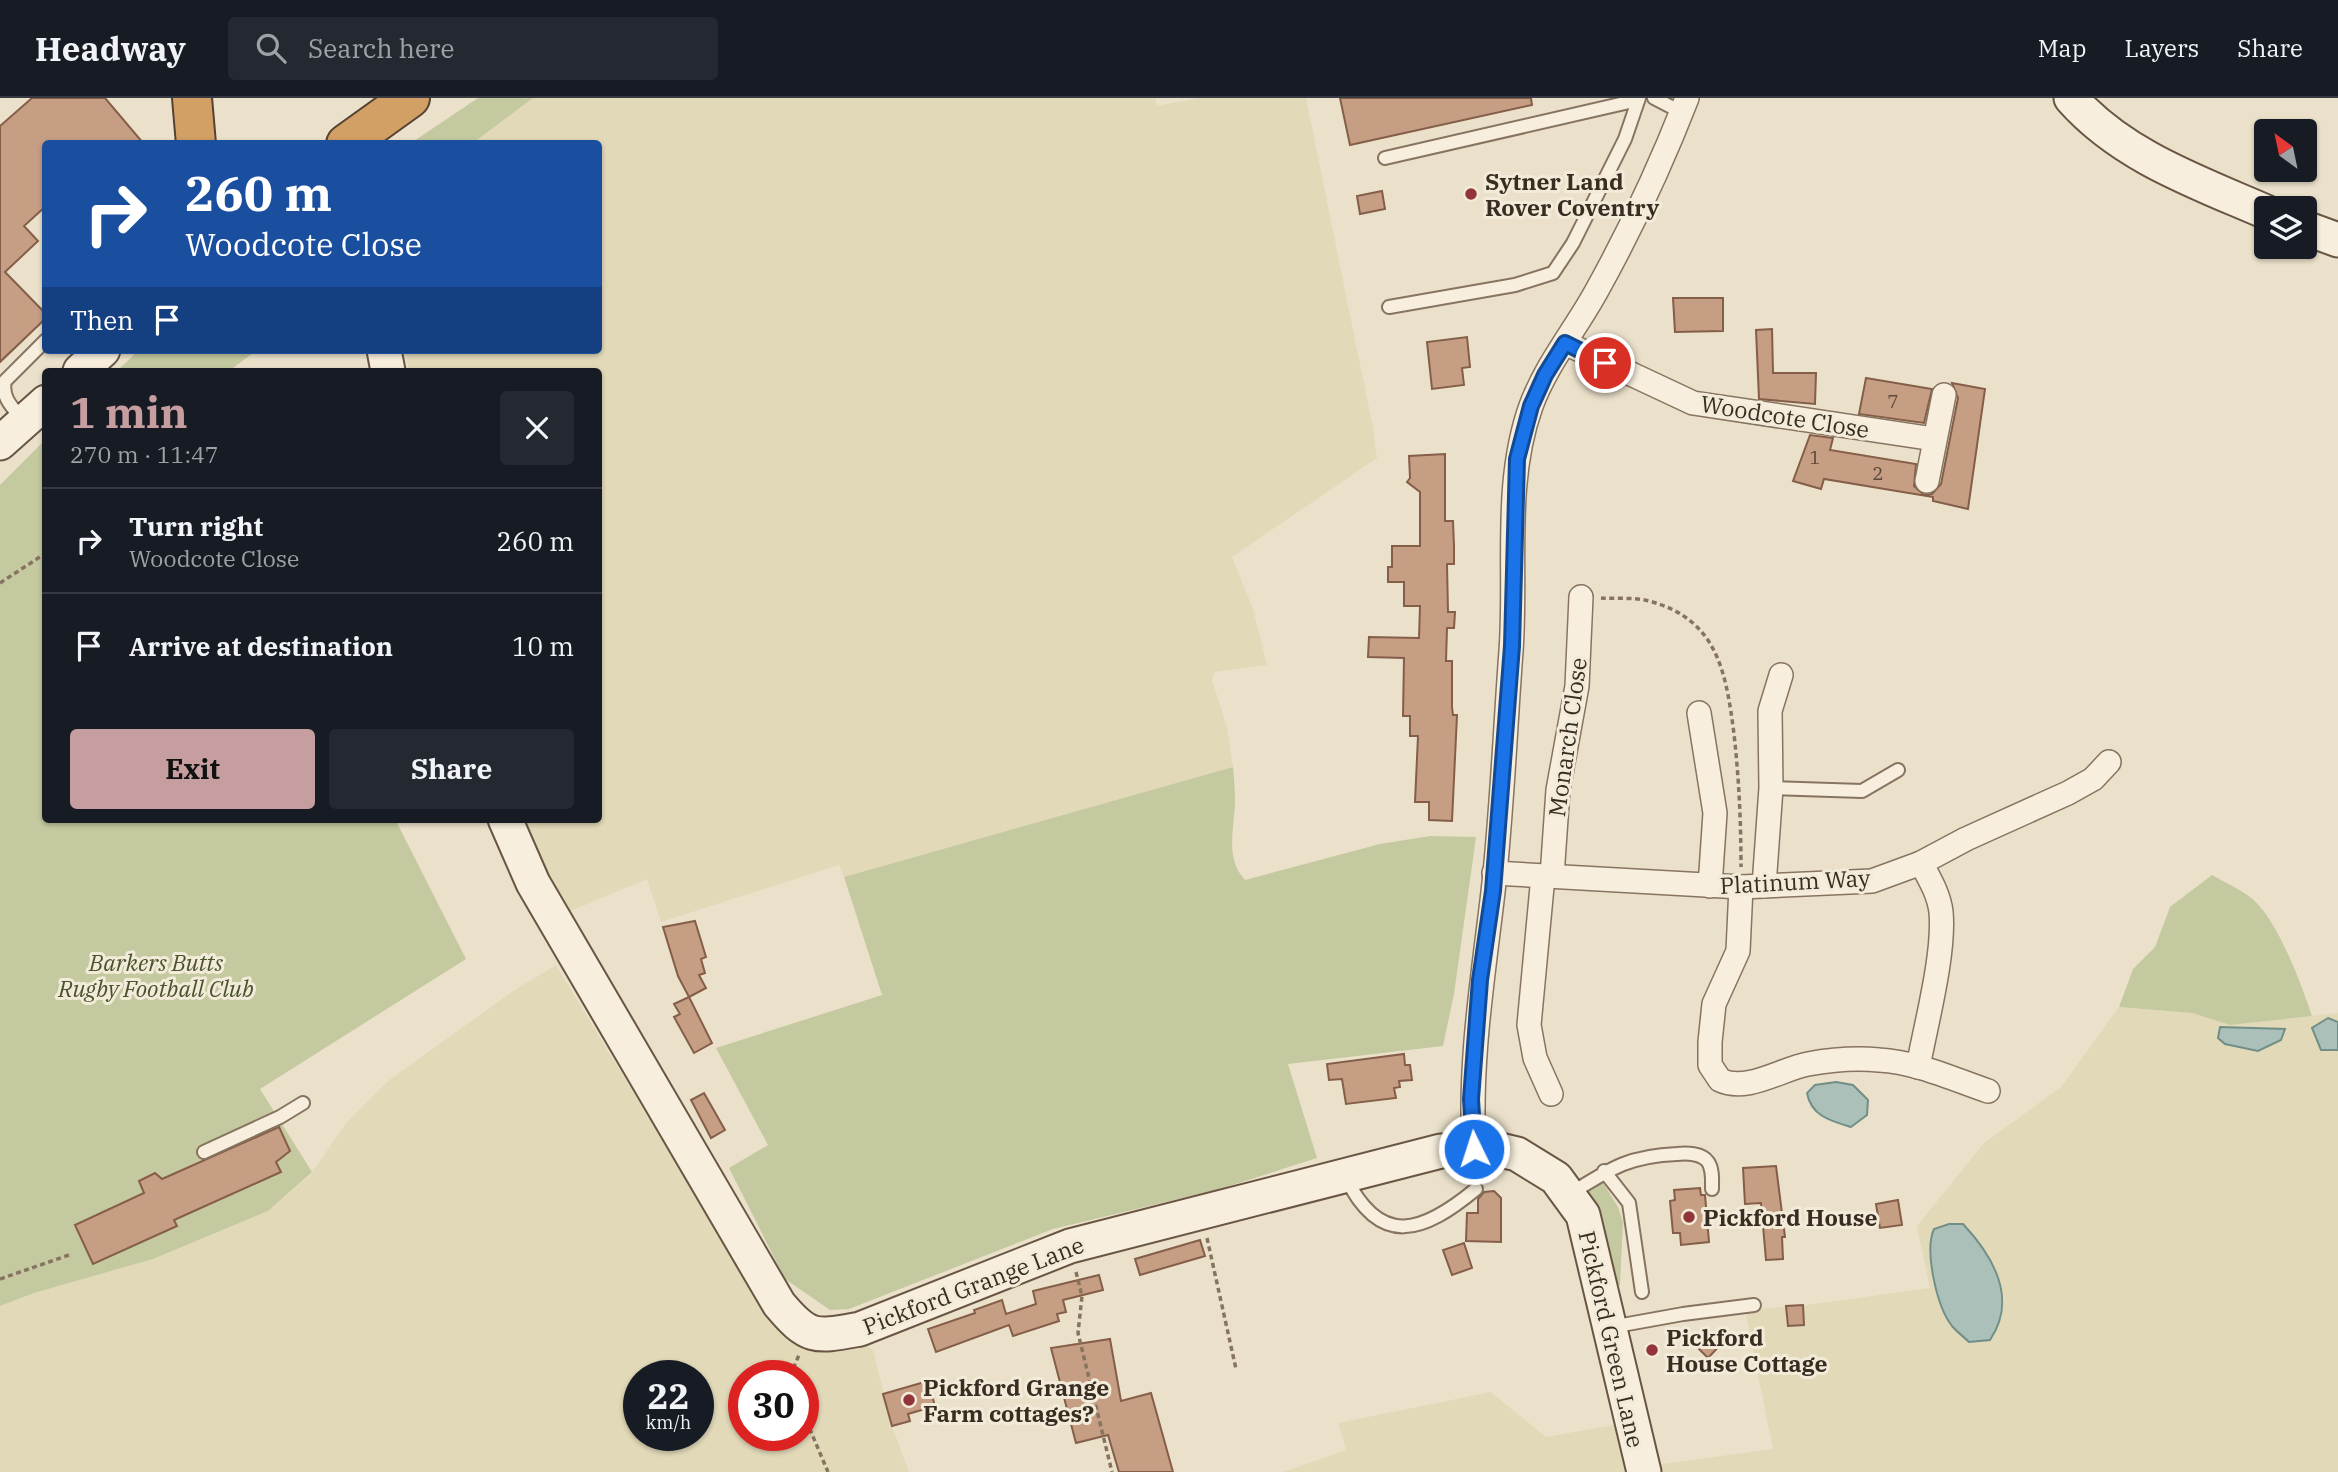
<!DOCTYPE html>
<meta charset="utf-8">
<style>
:root{--surface:#171b24;--page:#242831;--text:#f1f3f6;--muted:#9ea1a6;--line:#363941;--accent:#c69ea0}
body{margin:0;font-family:"IBM Plex Serif",serif;background:var(--page);color:var(--text);height:100vh;display:flex;flex-direction:column;font-size:26px;white-space:nowrap}
*{box-sizing:border-box;margin:0}
p{font-size:23px;color:var(--muted)}
.icon{flex:none;width:38px;height:38px;fill:none;stroke:currentColor;stroke-width:2;stroke-linecap:round;stroke-linejoin:round}
.map{position:relative;flex:1;overflow:hidden}
.drawer{position:absolute;left:42px;top:270px;width:560px;height:455px;display:flex;flex-direction:column;background:var(--surface);border-radius:7px;box-shadow:0 2px 5px #0004}
.drawer>*{flex:none}
.top-card{position:absolute;left:42px;top:42px;width:560px;height:214px;border-radius:7px;box-shadow:0 2px 5px #0004;background:#1a4fa0;color:#fff;overflow:hidden}
.needle{width:46px;rotate:327deg}
.tools{position:absolute;left:2254px;top:21px;display:grid;gap:14px}
.tools a{display:grid;place-items:center;width:63px;height:63px;border-radius:7px;background:var(--surface);box-shadow:0 2px 5px #0004;font-size:35px}
.speed{position:absolute;left:623px;top:1262px;display:flex;gap:14px;font-size:35px;font-weight:700;text-align:center}
.speed>*{display:grid;place-content:center;width:91px;height:91px;border-radius:50%;background:var(--surface);box-shadow:0 2px 5px #0004;line-height:1}
.speed small{font-size:18px;font-weight:400}
.speed .limit{border:10px solid #d22;background:#fff;color:#111}
.pin{position:absolute;display:grid;place-items:center;width:60px;height:60px;color:#fff;margin:-30px;border:4px solid #fff;border-radius:50%;box-shadow:0 2px 7px #0007}
.me{position:absolute;width:77px;margin:-38px;rotate:356deg;stroke-linejoin:round;filter:drop-shadow(0 0 5px #0008)}
.turn{display:flex;align-items:center;gap:24px;height:147px;padding:0 28px;font-size:32px}
.turn .icon{width:91px;height:91px;stroke-width:2.5}
.turn b{display:block;font-size:49px;line-height:60px}
.then{display:flex;align-items:center;height:66px;padding:0 28px;background:#0003;gap:14px;font-size:26px}
.round{display:grid;place-items:center;flex:none;width:74px;height:74px;border-radius:7px;background:var(--page)}
.head{display:flex;align-items:center;justify-content:space-between;height:119px;padding:0 28px}
h1{font-size:42px;font-weight:800;line-height:52px;color:var(--accent)}
.primary-button{display:flex;gap:14px;margin-top:auto;padding:14px 28px}
.primary-button a{flex:1;height:80px;border-radius:7px;background:var(--accent);color:#111;font-size:28px;font-weight:800;line-height:80px;text-align:center}
.primary-button a+a{background:var(--page);color:var(--text)}
ul{padding:0;list-style:none}
li{display:flex;align-items:center;gap:21px;height:105px;padding:0 28px;border-top:2px solid var(--line)}
li div{flex:1}
li b{display:block;font-size:26px}
li em{font-style:normal}
header{display:flex;align-items:center;gap:42px;box-sizing:border-box;height:98px;padding:0 35px;background:var(--surface);border-bottom:2px solid var(--line)}
header strong{font-size:33px}
nav{display:flex;gap:38px;margin-inline-start:auto;font-size:24px}
.search{width:490px;height:63px;background:var(--page);display:flex;align-items:center;gap:18px;box-sizing:border-box;padding:0 24px;border-radius:7px;color:var(--muted);font-size:26px}
.map>svg:first-child{display:block}
.farmland{fill:#e1d9b8;fill-rule:evenodd}
.green{fill:#c5c99f}
.water{fill:#abc0b9;stroke:#718f87;stroke-width:2}
.building{fill:#c69e84;stroke:#845e48;stroke-width:2}
.lines{fill:none;stroke-linecap:round;stroke-linejoin:round}
.lane-casing{stroke:#877460;stroke-width:16}
.street-casing{stroke:#877460;stroke-width:26}
.secondary-casing{stroke:#695543;stroke-width:37}
.highway-casing{stroke:#554234;stroke-width:42}
.path{stroke:#877460;stroke-width:3.5;stroke-dasharray:5 3.5;stroke-linecap:butt}
.lane{stroke:#f7eedd;stroke-width:12}
.street{stroke:#f7eedd;stroke-width:23}
.secondary{stroke:#f7eedd;stroke-width:33}
.highway{stroke:#d29f64;stroke-width:38}
.route-casing{stroke:#114b97;stroke-width:18}
.route{stroke:#1a73e8;stroke-width:12}
.poi-dot{fill:#913538;stroke:#f3ebda;stroke-width:2.5}
.labels{text-anchor:middle;dominant-baseline:central;stroke-width:6;stroke-linejoin:round;paint-order:stroke}
.number-label{font-size:19px;fill:#5c493a}
.poi-label{font-size:23px;font-weight:bold;fill:#392d22;stroke:#f3ebda;text-anchor:start}
.street-label{font-size:23px;fill:#392d22;stroke:#f3ebda}
.park-label{font-size:23px;font-style:italic;fill:#4a532b;stroke:#f3ebda}
</style>
<header>
<strong>Headway</strong>
<div class="search"><svg class="icon" aria-label="search" viewBox="0 0 24 24"><circle cx="10" cy="10" r="6"/><path d="M15 15l6 6"/></svg>Search here</div>
<nav><a>Map</a><a>Layers</a><a>Share</a></nav>
</header>
<div class="map">
<svg width="2338" height="1374" viewBox="0 0 2338 1374">
<rect width="100%" height="100%" fill="#ebe1cb"/>
<!-- farmland -->
<g class="farmland">
<polygon points="533,0 1155,0 1157,8 1199,0 1306,0 1373,330 1377,360 1232,459 1253,511 1267,567 1215,574 1212,582 1227,629 1233,669 844,779 839,767 661,824 647,781 566,815 523,721 598,721 598,273 409,273 405,252 598,252 598,46 473,45"/>
<path d="M556,867l214,354 21,22 35,1 31,-3 16,11 19,76 17,46h-909v-166l34,-13 119,-34 115,-48 43,-37 35,-51 42,-42 128,-92zM639,1278h59v59h-59zM744,1278h59v59h-59z"/>
<path d="M2119,909l73,6 38,12 108,-12v459h-681l-2,-7 118,-16 -27,-134 11,-6 49,-4 124,-17 -13,-62 67,-83 77,-56zM1949,1126l33,22 15,29 8,27 -62,6 -7,-25 -7,-44 5,-10z"/>
<polygon points="1491,1294 1546,1339 1614,1327 1625,1374 1283,1374 1346,1352 1338,1325"/>
</g>
<!-- green -->
<g class="green">
<polygon points="478,0 533,0 473,45 411,45"/>
<polygon points="139,252 257,252 229,273 117,273"/>
<polygon points="45,342 46,721 395,721 466,861 260,991 312,1074 268,1113 153,1161 34,1195 0,1208 0,387"/>
<path d="M1233,669c1,11 2,22 2,33 0,27 -11,58 10,80l135,-36 50,-8 46,1 -22,157 -11,52 -155,18 29,94 -97,31 -167,40 -204,80 -19,1 -45,-31 -56,-111 39,-23 -52,-97 166,-53 -38,-118z"/>
<path d="M2212,777c12,7 26,13 38,22 27,20 51,87 62,119l-82,9 -38,-12 -73,-6 14,-38 22,-22 15,-40z"/>
<polygon points="1602,1083 1618,1109 1623,1124 1620,1188 1614,1181 1596,1115 1586,1092"/>
</g>
<!-- water -->
<g class="water">
<polygon points="2328,920 2338,924 2338,952 2321,952 2312,930"/>
<polygon points="2220,929 2285,931 2281,942 2258,953 2225,946 2218,940"/>
<path d="M1836,984l17,3 15,15 -1,15 -16,12c-20,-6 -40,-11 -44,-34l8,-8z"/>
<path d="M1949,1126h14c30,32 55,75 27,116l-21,2c-5,-5 -12,-10 -17,-16 -15,-19 -28,-75 -18,-97z"/>
</g>
<!-- building -->
<g class="building">
<polygon points="32,0 105,0 144,46 46,46 46,108 24,128 38,143 5,174 46,216 46,220 0,264 0,28"/>
<polygon points="1340,0 1531,0 1532,7 1350,47"/>
<polygon points="1382,93 1385,111 1360,116 1357,98"/>
<polygon points="1673,200 1723,200 1723,233 1675,234"/>
<polygon points="1772,231 1773,275 1816,275 1815,306 1759,301 1756,232"/>
<polygon points="1467,239 1470,269 1462,270 1464,287 1432,291 1427,244"/>
<polygon points="1866,280 1932,291 1924,325 1859,316"/>
<polygon points="1952,285 1985,291 1968,411 1933,403 1933,399 1824,381 1821,391 1793,383 1810,337 1833,340 1830,352 1916,366 1914,388 1924,397 1932,396 1941,386 1958,300"/>
<polygon points="1445,356 1445,423 1453,423 1454,448 1454,466 1447,466 1448,514 1455,514 1454,530 1447,530 1446,563 1452,563 1452,609 1453,617 1457,617 1452,723 1429,722 1429,704 1415,704 1418,638 1410,638 1410,618 1403,618 1404,560 1368,559 1369,539 1419,540 1420,508 1404,508 1404,484 1388,484 1388,469 1392,469 1392,448 1420,448 1420,394 1407,384 1410,380 1409,358"/>
<polygon points="695,823 706,859 701,861 705,875 699,877 706,890 689,899 712,945 694,955 674,919 680,916 674,906 689,899 678,878 663,829"/>
<polygon points="1404,956 1405,967 1410,967 1412,982 1399,983 1400,989 1394,990 1396,1000 1346,1006 1342,981 1329,982 1327,966"/>
<polygon points="704,995 725,1032 711,1040 691,1002"/>
<polygon points="279,1029 290,1053 276,1064 281,1074 174,1122 177,1128 93,1166 75,1127 144,1095 139,1083 155,1075 162,1081"/>
<polygon points="1776,1068 1785,1139 1782,1139 1783,1161 1766,1162 1761,1105 1745,1106 1743,1070"/>
<polygon points="1700,1090 1701,1097 1705,1097 1709,1144 1681,1147 1680,1135 1673,1135 1670,1103 1675,1102 1674,1092"/>
<polygon points="1494,1093 1501,1100 1501,1144 1466,1143 1467,1115 1478,1115 1478,1101 1484,1094"/>
<polygon points="1898,1102 1902,1127 1880,1130 1876,1106"/>
<polygon points="1200,1142 1205,1158 1140,1177 1135,1161"/>
<polygon points="1464,1145 1472,1170 1452,1177 1443,1152"/>
<polygon points="1099,1177 1103,1192 1063,1202 1066,1214 1057,1216 1059,1223 1013,1238 1009,1227 936,1254 928,1231 975,1215 974,1212 1002,1202 1006,1216 1036,1206 1033,1193"/>
<polygon points="1803,1207 1804,1227 1788,1228 1786,1208"/>
<polygon points="1708,1232 1722,1245 1708,1260 1694,1246"/>
<polygon points="1110,1241 1121,1303 1151,1295 1173,1374 1119,1374 1108,1337 1076,1345 1051,1250"/>
<polygon points="928,1283 935,1308 908,1316 910,1323 892,1328 883,1296"/>
</g>
<g class="lines">
<defs>
<g id="lane">
<polyline points="1654,0 1681,14"/>
<polyline points="1385,60 1638,2"/>
<polyline points="1389,209 1515,187 1553,175 1573,145 1625,41 1639,0"/>
<path d="M24,323c-11,-13 -23,-23 -19,-40l41,-41"/>
<polyline points="1771,690 1862,693 1898,672"/>
<polyline points="204,1054 280,1019 303,1005"/>
<polyline points="1604,1073 1629,1105 1642,1194"/>
<path d="M1345,1078c35,73 78,57 131,13"/>
<path d="M1570,1096c40,-25 58,-38 107,-40 9,-1 25,-1 31,8 5,7 4,18 4,27"/>
<polyline points="1611,1229 1683,1216 1754,1207"/>
</g>
<g id="street">
<polyline points="1565,245 1693,305 1934,341"/>
<polyline points="1927,383 1944,297"/>
<polyline points="1699,615 1715,715 1710,788"/>
<polyline points="1494,775 1741,789 1872,783 1921,765 1966,741 2068,695 2093,681 2109,664"/>
<polyline points="1543,778 1529,927 1535,960 1551,996"/>
<polyline points="1552,778 1558,692 1577,588 1581,499"/>
<polyline points="1764,788 1771,690 1770,613 1781,577"/>
<path d="M1741,789l-3,64 -24,53 -4,38v23l10,15c27,13 61,-11 88,-16 22,-4 49,-6 71,-4 37,2 74,19 109,31"/>
<path d="M1918,969c8,-43 27,-114 23,-155 -2,-18 -12,-34 -20,-49"/>
<path d="M1474,1050c-5,-86 9,-170 19,-256 9,-80 12,-161 18,-241 6,-81 -8,-167 20,-245 15,-41 44,-76 65,-114 35,-63 65,-127 91,-194"/>
</g>
<g id="secondary">
<path d="M2071,0c51,58 126,84 195,114"/>
<polyline points="2305,130 2338,142"/>
<polyline points="384,252 388,273"/>
<polyline points="80,273 103,252"/>
<polyline points="0,345 46,304"/>
<path d="M505,721l28,64 246,421c30,36 37,33 81,25l210,-83 371,-95 55,-2 21,5 39,24 27,37 61,257"/>
</g>
<g id="highway">
<polyline points="192,0 196,46"/>
<polyline points="346,46 410,0"/>
</g>
</defs>
<!-- lane casing -->
<use href="#lane" class="lane-casing"/>
<!-- street casing -->
<use href="#street" class="street-casing"/>
<!-- secondary casing -->
<use href="#secondary" class="secondary-casing"/>
<!-- highway casing -->
<use href="#highway" class="highway-casing"/>
<!-- path -->
<g class="path">
<polyline points="0,485 46,455"/>
<path d="M1601,500c15,1 33,-1 48,3 69,18 77,72 85,133 5,45 7,88 7,133"/>
<polyline points="1207,1140 1236,1271"/>
<polyline points="1076,1174 1082,1198 1078,1235 1112,1374"/>
<polyline points="0,1181 69,1157"/>
<polyline points="790,1278 799,1257"/>
<polyline points="803,1315 828,1374"/>
</g>
<!-- lane -->
<use href="#lane" class="lane"/>
<!-- street -->
<use href="#street" class="street"/>
<!-- secondary -->
<use href="#secondary" class="secondary"/>
<!-- highway -->
<use href="#highway" class="highway"/>
</g>
<g class="lines">
<defs>
<polyline id="route" points="1474,1051 1471,1001 1480,882 1493,793 1512,548 1517,361 1531,308 1545,277 1565,245 1605,265"/>
</defs>
<!-- route casing -->
<use href="#route" class="route-casing"/>
<!-- route -->
<use href="#route" class="route"/>
</g>
<!-- markers -->
<g class="poi-dot">
<circle cx="1471" cy="96" r="7"/>
<circle cx="1689" cy="1119" r="7"/>
<circle cx="1652" cy="1252" r="7"/>
<circle cx="909" cy="1302" r="7"/>
</g>
<g class="labels">
<!-- number labels -->
<g class="number-label">
<text x="1893" y="303">7</text>
<text x="1815" y="359">1</text>
<text x="1878" y="375">2</text>
</g>
<!-- poi labels -->
<g class="poi-label">
<text x="1485" y="83">Sytner Land<tspan x="1485" dy="26">Rover Coventry</tspan></text>
<text x="1703" y="1119">Pickford House</text>
<text x="1666" y="1239">Pickford<tspan x="1666" dy="26">House Cottage</tspan></text>
<text x="923" y="1289">Pickford Grange<tspan x="923" dy="26">Farm cottages?</tspan></text>
</g>
<!-- street labels -->
<g class="street-label">
<text transform="translate(1785 318) rotate(9)">Woodcote Close</text>
<text transform="translate(1567 639) rotate(-82)">Monarch Close</text>
<text transform="translate(1795 783) rotate(-3)">Platinum Way</text>
<text transform="translate(973 1187) rotate(-21)">Pickford Grange Lane</text>
<text transform="translate(1612 1241) rotate(77)">Pickford Green Lane</text>
</g>
<!-- park labels -->
<g class="park-label">
<text x="156" y="864">Barkers Butts<tspan x="156" dy="26">Rugby Football Club</tspan></text>
</g>
</g>
</svg>
<div class="tools">
<a><svg class="needle" viewBox="-14 -14 28 28"><path d="M0-13l5 13h-10z" fill="#e53935"/><path d="M0 13l5-13h-10z" fill="#9ea1a6"/></svg></a>
<a><svg class="icon" aria-label="layers" viewBox="0 0 24 24"><path d="M12 4l9 5-9 5-9-5zM3 14l9 5 9-5"/></svg></a>
</div>
<div class="speed"><div>22<small>km/h</small></div><div class="limit">30</div></div>
<div class="pin" style="left:1605px;top:265px;background:#d93025"><svg class="icon" aria-label="arrive" viewBox="0 0 24 24"><path d="M6 21V4h12l-3 4 3 4H6"/></svg></div>
<svg class="me" style="left:1474px;top:1051px" viewBox="-20 -20 40 40"><circle r="17" fill="#1a73e8" stroke="#fff" stroke-width="3"/><path d="M0-11L8 9 0 5-8 9z" fill="#fff"/></svg>
<div class="top-card">
<div class="turn"><svg class="icon" aria-label="right" viewBox="0 0 24 24"><path d="M7 20v-9h11M14 6l5 5-5 5"/></svg><div><b>260 m</b>Woodcote Close</div></div>
<div class="then">Then<svg class="icon" aria-label="arrive" viewBox="0 0 24 24"><path d="M6 21V4h12l-3 4 3 4H6"/></svg></div>
</div>
<section class="drawer">
<div class="head"><div><h1>1 min</h1><p>270 m · 11:47</p></div><a class="round"><svg class="icon" aria-label="close" viewBox="0 0 24 24"><path d="M6 6l12 12M18 6L6 18"/></svg></a></div>
<ul>
<li><svg class="icon" aria-label="right" viewBox="0 0 24 24"><path d="M7 20v-9h11M14 6l5 5-5 5"/></svg><div><b>Turn right</b><p>Woodcote Close</p></div><em>260 m</em></li>
<li><svg class="icon" aria-label="arrive" viewBox="0 0 24 24"><path d="M6 21V4h12l-3 4 3 4H6"/></svg><div><b>Arrive at destination</b></div><em>10 m</em></li>
</ul>
<div class="primary-button"><a>Exit</a><a>Share</a></div>
</section>
</div>
